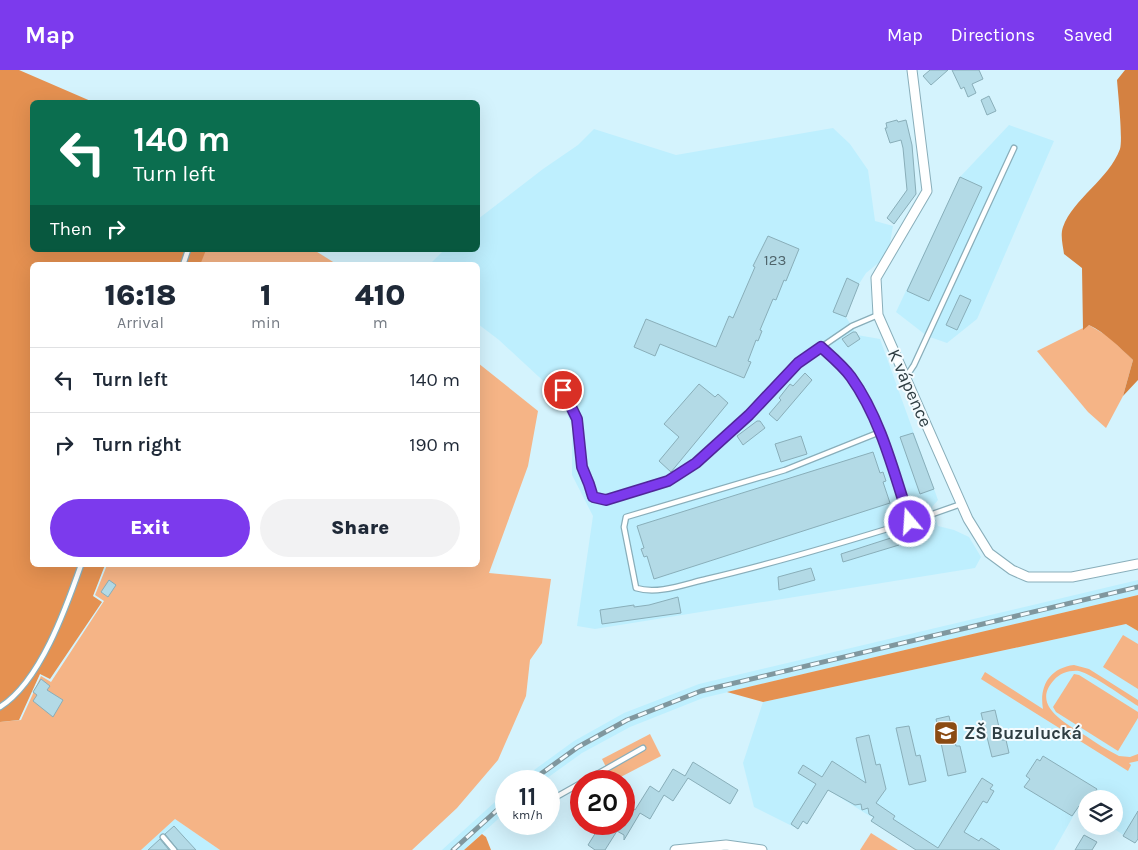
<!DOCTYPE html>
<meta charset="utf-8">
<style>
:root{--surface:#fff;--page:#f2f2f3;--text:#1f2937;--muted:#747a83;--line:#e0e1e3;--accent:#7c3aed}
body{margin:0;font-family:Karla,sans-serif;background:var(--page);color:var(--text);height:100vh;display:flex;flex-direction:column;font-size:19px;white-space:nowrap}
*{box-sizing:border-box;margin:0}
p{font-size:16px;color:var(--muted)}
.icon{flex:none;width:28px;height:28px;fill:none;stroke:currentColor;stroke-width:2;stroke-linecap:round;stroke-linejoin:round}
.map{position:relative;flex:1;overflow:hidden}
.sheet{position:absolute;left:30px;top:192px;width:450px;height:305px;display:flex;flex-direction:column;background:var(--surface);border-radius:8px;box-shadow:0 5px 20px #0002}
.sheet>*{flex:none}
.hud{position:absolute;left:30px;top:30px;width:450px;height:152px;border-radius:8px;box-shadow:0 5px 20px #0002;background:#0b6e4f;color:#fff;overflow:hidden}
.fabs{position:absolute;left:1078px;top:720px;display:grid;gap:10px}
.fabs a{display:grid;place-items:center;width:45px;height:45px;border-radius:50%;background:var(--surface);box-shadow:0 5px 20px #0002;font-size:25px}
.speed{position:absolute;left:495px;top:700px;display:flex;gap:10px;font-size:25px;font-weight:700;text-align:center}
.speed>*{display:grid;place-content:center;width:65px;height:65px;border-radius:50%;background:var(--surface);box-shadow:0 5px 20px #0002;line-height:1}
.speed small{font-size:12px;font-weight:400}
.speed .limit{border:8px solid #d22;background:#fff;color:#111}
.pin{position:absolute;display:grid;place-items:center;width:42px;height:42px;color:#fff;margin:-21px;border:2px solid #fff;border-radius:50%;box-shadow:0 1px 5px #0007}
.me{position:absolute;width:55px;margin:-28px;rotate:342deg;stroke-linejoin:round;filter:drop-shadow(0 0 4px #0008)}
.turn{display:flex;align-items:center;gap:18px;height:105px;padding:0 20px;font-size:22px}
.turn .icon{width:65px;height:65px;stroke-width:2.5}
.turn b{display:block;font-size:35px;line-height:42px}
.then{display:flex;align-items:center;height:48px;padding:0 20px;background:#0003;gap:10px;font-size:19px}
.eta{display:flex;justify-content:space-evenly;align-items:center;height:85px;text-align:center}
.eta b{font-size:30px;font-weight:800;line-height:35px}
.action{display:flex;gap:10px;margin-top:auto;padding:10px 20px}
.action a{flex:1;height:58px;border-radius:30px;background:var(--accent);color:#fff;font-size:20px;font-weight:800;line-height:58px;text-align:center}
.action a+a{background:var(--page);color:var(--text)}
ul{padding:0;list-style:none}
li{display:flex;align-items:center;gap:15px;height:65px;padding:0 20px;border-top:1px solid var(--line)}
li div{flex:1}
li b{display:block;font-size:19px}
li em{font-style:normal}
header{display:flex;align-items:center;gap:30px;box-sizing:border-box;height:70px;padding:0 25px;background:var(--accent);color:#fff}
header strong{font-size:24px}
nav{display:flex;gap:28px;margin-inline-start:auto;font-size:18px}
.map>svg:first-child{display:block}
.built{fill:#beeffe}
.green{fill:#f5b486}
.forest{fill:#e59151}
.water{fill:#d48141}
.building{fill:#b3dae6;stroke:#89aeb9}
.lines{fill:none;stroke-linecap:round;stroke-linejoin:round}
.lane-casing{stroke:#89aeba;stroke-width:7}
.street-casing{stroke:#89aeba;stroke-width:11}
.lane{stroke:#fff;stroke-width:4.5}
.street{stroke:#fff;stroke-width:9}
.rail-casing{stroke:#80979e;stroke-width:5}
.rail{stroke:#f4fbfe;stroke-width:3;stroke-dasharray:9;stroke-linecap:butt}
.route-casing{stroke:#51269a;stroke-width:12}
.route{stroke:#7c3aed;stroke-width:9}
.labels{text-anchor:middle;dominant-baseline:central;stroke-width:4;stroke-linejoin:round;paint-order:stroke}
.number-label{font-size:15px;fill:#4f646b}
.street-label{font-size:18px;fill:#2e3d42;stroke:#f4fbfe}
.poi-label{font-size:18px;font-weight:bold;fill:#2e3d42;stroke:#f4fbfe;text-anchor:start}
</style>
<header>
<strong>Map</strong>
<nav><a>Map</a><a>Directions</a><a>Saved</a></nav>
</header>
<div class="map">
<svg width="1138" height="780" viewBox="0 0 1138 780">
<rect width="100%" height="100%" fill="#d4f3fd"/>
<!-- built -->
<g class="built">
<polygon points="1009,55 1054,71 977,249 947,273 927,266 896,242 960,107"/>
<polygon points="833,58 850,74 868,100 875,151 893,156 889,179 882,190 866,203 859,214 846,247 857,265 880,269 938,430 932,437 938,456 954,460 969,467 981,487 975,498 595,559 577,556 593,446 572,405 572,356 563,334 552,319 499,270 478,254 478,195 429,195 444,180 478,180 478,149 543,99 578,75 594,59 676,85"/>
<polygon points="1138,510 1138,525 703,628 630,657 582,683 543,711 519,711 574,671 624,643 699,614"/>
<polygon points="1126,554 1138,561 1138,769 1135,773 1110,756 1114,756 1114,729 1086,729 1086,740 1079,736 1054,780 916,780 871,751 873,748 828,720 807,754 803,752 798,759 754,737 743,693 763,632"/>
<polygon points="506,722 506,742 469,775 464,780 442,780"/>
<polygon points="175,749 220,780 141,780"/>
</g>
<!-- green -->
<g class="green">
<polygon points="205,180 314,180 338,195 199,195"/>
<polygon points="1089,255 1109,267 1133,290 1123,326 1106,358 1088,342 1037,281"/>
<polygon points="478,293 538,341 528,396 489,503 551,509 542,573 530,590 526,626 498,690 457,738 412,780 220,780 175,749 141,780 0,780 0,652 21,650 41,606 51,612 104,531 95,525 107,495 478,495"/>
<polygon points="1123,565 1138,574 1138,619 1103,597"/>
<path d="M1074,595l15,4 49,31v6c-15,-9 -44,-31 -59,-35 -9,-1 -19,2 -25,9 -24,26 13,44 32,56 10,7 21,14 33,20l11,1 8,-3v7l-9,2 2,2 -3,6 -147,-92 4,-7 58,37c-4,-22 6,-41 31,-44z"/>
<polygon points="1074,604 1079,605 1138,642 1138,648 1118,681 1056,642 1053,637"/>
<polygon points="650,664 661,686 613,711 602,689"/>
<polygon points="871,763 898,780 860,780"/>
</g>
<!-- forest -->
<g class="forest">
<polygon points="0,0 19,0 93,32 32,32 32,180 206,180 200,195 32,195 32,495 105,495 93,526 102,532 50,609 40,604 19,650 0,652"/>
<polygon points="1138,525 1138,561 1126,554 763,632 727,622"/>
<polygon points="482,764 486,767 491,780 464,780"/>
</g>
<!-- water -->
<path class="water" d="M1125,0h13v310l-15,16 10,-36c-14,-13 -27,-27 -44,-35l-6,5 -1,-62 -18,-14c-1,-8 -4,-19 -1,-27 10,-28 46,-48 57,-78 3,-10 -2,-56 -3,-69z"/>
<!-- building -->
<g class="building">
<polygon points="930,0 948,0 931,15 923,6"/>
<polygon points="952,0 979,0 983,9 972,14 976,23 968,27 964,17 961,19"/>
<polygon points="989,26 996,41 987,45 981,30"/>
<polygon points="897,50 898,52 906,50 912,75 916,124 894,154 887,148 907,120 903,78 901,70 890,73 885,58 887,58 886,53"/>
<polygon points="960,107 982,117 929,231 907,221"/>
<polygon points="768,166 799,179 786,211 784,210 776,230 773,229 760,260 762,261 758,271 756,270 748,291 751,292 744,308 660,274 655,286 634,277 646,249 716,277 729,246 733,248 755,197 753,196"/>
<polygon points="847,208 859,214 846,247 833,242"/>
<polygon points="960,225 971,230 957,260 946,255"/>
<polygon points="853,262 856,262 860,269 848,277 842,269"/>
<polygon points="805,303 812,310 777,351 769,344 781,330 779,328 790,314 793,316"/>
<polygon points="699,314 715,327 718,324 728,333 671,402 659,391 679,367 664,354"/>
<polygon points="757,351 760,351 765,358 743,375 737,366"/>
<polygon points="913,363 934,419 920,424 900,367"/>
<polygon points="801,366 807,384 781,392 775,374"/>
<polygon points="873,382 880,403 883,402 886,411 883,412 890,433 654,509 647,486 644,487 641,479 644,478 637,456"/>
<polygon points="897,466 899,475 843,492 841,484"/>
<polygon points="811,498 815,510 779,520 778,507"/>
<polygon points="109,510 116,515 108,527 101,522"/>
<polygon points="678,527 681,543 602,554 600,540 634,535 634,537 649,535"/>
<polygon points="41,609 50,616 47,620 63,630 53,647 33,631 37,625 33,622"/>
<polygon points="995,640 1002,670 1006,670 1009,683 992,687 981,643"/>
<polygon points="949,646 956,676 960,676 966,702 948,706 936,649"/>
<polygon points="909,656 916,686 920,685 926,711 909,715 896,658"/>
<polygon points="869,665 876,695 880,694 886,719 876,733 895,746 893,749 938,778 982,708 993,715 990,719 994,721 987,733 983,731 964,762 979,771 981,768 1000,780 916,780 871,751 874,747 869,744 868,738 862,740 861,734 855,735 828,720 807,754 803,751 798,759 791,754 816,714 798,703 803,695 822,707 832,691 866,713 856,668"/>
<polygon points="1043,686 1097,719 1091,729 1086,729 1086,740 1079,736 1072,746 1024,717 1030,709 1026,706 1037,689 1040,691"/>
<polygon points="693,692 738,720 730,734 688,708 673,731 664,725 650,749 640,743 624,770 624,765 617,761 605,780 595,780 588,775 601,754 624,754 624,733 635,740 650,716 659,722 673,699 685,706"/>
<polygon points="1138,741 1138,769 1135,773 1123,766"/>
<polygon points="174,756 184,767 196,780 178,780 165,764"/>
<polygon points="1084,765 1097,772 1092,780 1075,780"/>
<polygon points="160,769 169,780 148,780"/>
</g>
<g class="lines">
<defs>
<g id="lane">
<polyline points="183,195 188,180"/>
<path d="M821,277c10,9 22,19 30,30 30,42 43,96 59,145 -68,21 -134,41 -203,57 -22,5 -49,16 -71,9l-12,-61 2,-10 159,-47 95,-38"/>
<polyline points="556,305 577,349 582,397 593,427 606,430 668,411 696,393 749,345 798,293 852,256 878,245"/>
<polyline points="906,307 914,295 1014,78"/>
<polyline points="910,452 961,434"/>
<path d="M0,637c40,-25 66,-99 81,-142"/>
<polyline points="585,711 643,678"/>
<polyline points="549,731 581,713"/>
<polyline points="163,767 174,780"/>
</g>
<g id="street">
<polyline points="912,0 927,121 876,208 878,245 968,449 989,483 1012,500 1028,507 1072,507 1138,494"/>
<polyline points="675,780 726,775 762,780"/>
</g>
</defs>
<!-- lane casing -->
<use href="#lane" class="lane-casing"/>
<!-- street casing -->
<use href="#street" class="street-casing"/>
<!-- lane -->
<use href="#lane" class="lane"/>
<!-- street -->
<use href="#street" class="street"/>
<defs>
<g id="rail">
<polyline points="531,711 578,677 627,650 701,621 1138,517"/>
<polyline points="453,780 506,732"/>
</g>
</defs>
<!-- rail casing -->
<use href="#rail" class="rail-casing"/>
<!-- rail -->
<use href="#rail" class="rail"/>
</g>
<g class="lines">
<defs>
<path id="route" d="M563,320l14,29 5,48 7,17 4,13 13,3 62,-19 28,-18 53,-48 49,-52 23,-16c10,9 22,19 30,30 30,42 43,96 59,145"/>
</defs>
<!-- route casing -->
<use href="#route" class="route-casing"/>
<!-- route -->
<use href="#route" class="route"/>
</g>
<!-- icons -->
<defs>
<symbol id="school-square" viewBox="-11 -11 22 22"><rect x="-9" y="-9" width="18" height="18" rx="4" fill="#8b4b13" stroke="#f4fbfe"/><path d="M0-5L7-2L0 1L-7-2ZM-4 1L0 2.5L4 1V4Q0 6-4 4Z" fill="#fff"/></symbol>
</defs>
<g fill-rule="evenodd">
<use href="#school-square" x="932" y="649" width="28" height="28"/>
</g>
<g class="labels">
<!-- number labels -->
<g class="number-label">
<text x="775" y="190">123</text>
</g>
<!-- street labels -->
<g class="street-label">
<text transform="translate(910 318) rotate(66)">K vápence</text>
</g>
<!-- poi labels -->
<g class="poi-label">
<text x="964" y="663">ZŠ Buzulucká</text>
</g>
</g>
</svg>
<div class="fabs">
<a><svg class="icon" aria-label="layers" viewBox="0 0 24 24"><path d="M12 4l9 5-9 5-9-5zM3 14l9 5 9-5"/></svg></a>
</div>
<div class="speed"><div>11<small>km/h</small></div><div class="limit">20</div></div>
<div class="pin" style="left:563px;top:320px;background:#d93025"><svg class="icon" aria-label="arrive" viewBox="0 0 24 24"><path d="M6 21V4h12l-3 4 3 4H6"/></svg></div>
<svg class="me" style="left:910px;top:452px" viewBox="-20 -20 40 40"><circle r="17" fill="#7c3aed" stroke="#fff" stroke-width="3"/><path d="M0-11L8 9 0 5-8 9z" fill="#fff"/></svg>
<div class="hud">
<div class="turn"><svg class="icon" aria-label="left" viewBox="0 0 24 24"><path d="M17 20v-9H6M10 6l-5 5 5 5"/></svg><div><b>140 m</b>Turn left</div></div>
<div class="then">Then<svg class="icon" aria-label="right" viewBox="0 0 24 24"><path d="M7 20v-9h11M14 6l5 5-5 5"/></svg></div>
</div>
<section class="sheet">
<div class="eta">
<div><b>16:18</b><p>Arrival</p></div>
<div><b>1</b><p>min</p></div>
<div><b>410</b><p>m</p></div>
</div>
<ul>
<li><svg class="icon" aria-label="left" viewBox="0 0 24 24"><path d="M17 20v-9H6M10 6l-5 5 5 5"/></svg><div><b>Turn left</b></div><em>140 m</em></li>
<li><svg class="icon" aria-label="right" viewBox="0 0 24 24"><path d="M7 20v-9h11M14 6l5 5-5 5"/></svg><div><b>Turn right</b></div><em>190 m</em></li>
</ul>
<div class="action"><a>Exit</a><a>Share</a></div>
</section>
</div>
